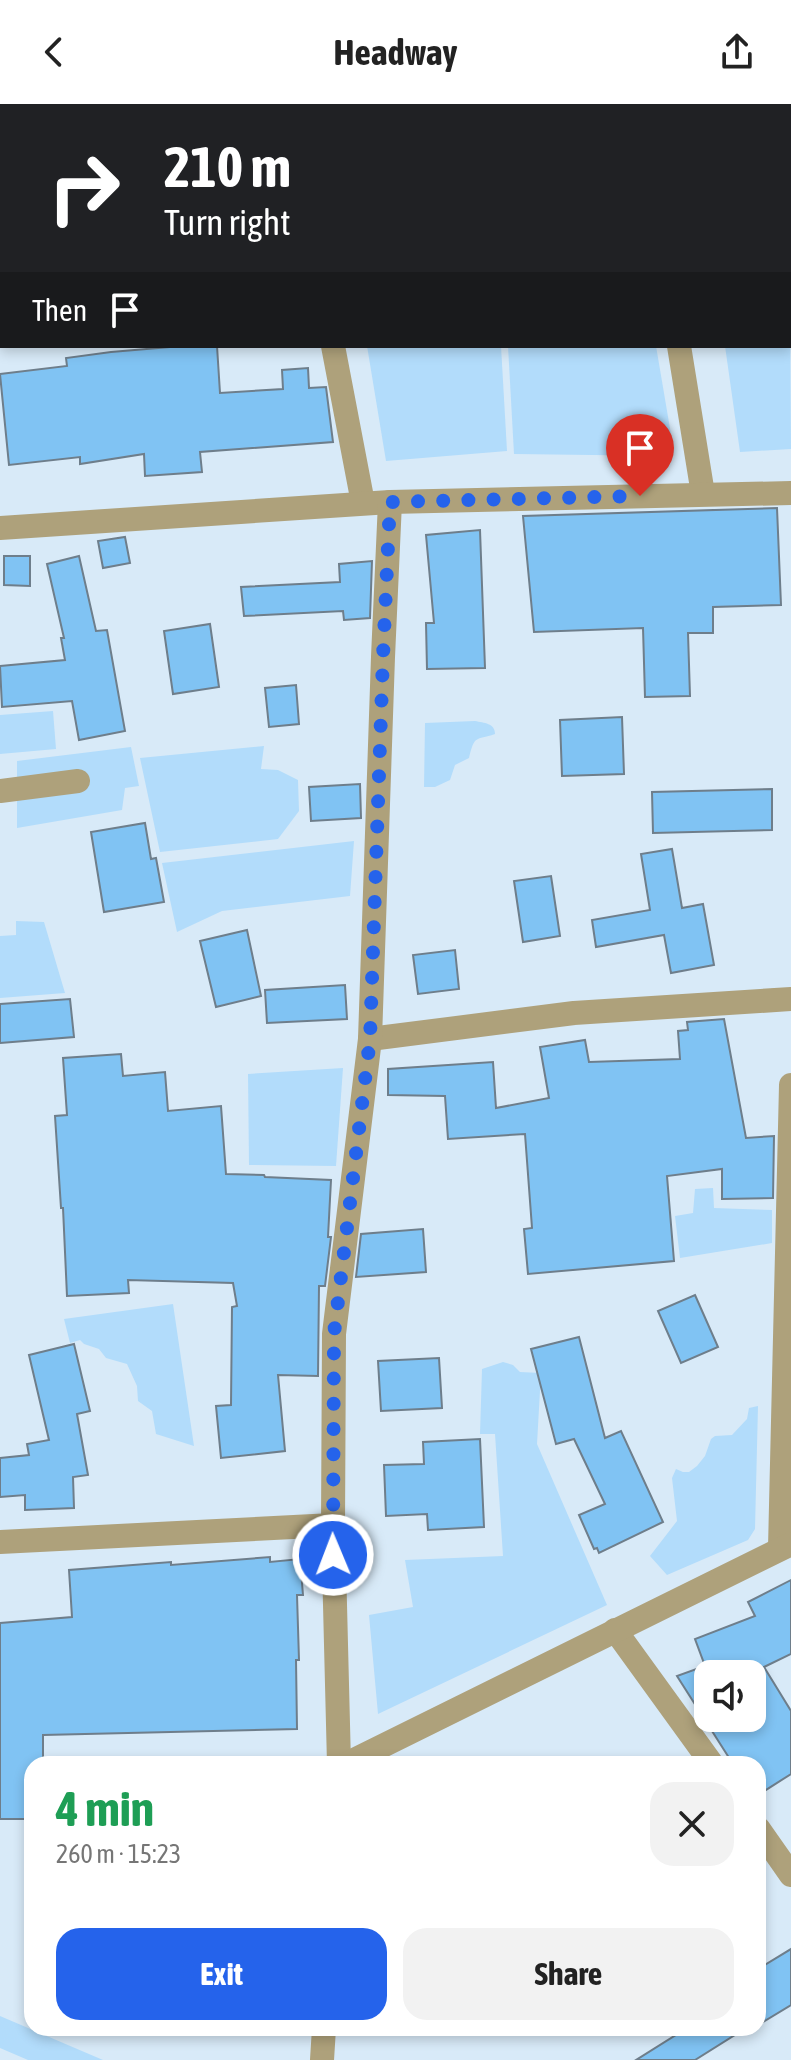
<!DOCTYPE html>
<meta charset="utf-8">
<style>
:root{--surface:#fff;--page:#f2f2f2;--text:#222;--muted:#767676;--accent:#2563eb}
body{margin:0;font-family:"Asap Condensed",sans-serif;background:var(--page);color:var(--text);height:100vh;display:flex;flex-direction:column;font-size:30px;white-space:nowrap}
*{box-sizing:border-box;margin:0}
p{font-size:26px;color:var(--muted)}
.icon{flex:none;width:44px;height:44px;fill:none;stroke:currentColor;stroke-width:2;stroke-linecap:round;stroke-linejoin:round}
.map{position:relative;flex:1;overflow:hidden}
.panel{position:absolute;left:24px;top:1652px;width:742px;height:280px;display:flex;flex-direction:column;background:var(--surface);border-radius:24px;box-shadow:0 4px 12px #0003}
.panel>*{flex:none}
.hud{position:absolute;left:0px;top:0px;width:792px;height:244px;box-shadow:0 4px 12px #0003;background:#202124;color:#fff;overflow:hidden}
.tools{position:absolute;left:694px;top:1556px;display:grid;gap:16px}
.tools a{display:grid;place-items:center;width:72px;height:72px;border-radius:16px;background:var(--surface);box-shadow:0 4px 12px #0003;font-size:40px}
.pin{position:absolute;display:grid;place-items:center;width:68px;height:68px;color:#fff;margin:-82px -34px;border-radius:50% 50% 50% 0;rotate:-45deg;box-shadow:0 0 8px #0007}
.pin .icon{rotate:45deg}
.me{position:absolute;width:88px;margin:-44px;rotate:359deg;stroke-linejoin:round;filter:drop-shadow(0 0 6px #0008)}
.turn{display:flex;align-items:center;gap:28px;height:168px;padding:0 32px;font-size:36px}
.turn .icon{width:104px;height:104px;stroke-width:2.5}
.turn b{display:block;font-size:56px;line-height:68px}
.then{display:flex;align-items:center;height:76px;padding:0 32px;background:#0003;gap:16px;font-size:30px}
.round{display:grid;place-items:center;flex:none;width:84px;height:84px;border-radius:24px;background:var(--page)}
.headline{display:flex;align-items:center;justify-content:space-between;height:136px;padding:0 32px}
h1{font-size:48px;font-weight:700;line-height:60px;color:#1e9e55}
.cta{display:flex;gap:16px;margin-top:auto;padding:16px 32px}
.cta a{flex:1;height:92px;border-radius:24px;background:var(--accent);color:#fff;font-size:32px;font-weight:700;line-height:92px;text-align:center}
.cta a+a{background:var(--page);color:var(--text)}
header{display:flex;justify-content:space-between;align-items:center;height:104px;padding:0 32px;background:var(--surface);font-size:36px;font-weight:700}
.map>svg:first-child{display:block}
.green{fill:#b2dcfb}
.building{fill:#80c3f3;stroke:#6e7e8b;stroke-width:2;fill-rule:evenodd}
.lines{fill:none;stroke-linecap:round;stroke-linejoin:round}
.minor{stroke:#aea17b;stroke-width:24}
.route{stroke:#2563eb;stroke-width:14;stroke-dasharray:0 25.2}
</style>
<header><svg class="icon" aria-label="back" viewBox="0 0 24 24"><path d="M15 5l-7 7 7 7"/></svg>Headway<svg class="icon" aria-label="share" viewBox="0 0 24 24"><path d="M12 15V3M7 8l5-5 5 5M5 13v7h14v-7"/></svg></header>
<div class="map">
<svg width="791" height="1956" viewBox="0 0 791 1956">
<rect width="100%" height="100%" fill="#d8eaf8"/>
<!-- green -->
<g class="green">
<polygon points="790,204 791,345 740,348 725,242 790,242"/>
<polygon points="367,242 501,242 507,347 386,357"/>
<polygon points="508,242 656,242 674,348 671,352 514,350"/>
<polygon points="53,607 56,645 0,650 0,611"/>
<path d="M475,617c9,2 20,2 20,13 -20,7 -20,0 -26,24l-14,7 -5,15 -15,7h-11l1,-64z"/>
<polygon points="264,642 261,665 278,666 298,676 299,707 278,735 160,748 140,654"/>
<polygon points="131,643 139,682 125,684 122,706 17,724 17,657"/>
<polygon points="354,737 350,792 222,807 177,828 162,759"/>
<polygon points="16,817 44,818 65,889 0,894 0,832 16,831"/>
<polygon points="343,964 336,1062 249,1061 248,970"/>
<polygon points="713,1084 714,1104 772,1106 772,1139 680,1154 675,1112 693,1109 695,1085"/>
<polygon points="173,1200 194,1342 156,1330 152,1307 138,1297 137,1282 127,1260 106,1254 99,1245 84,1240 80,1236 70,1239 64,1215"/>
<polygon points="503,1258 513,1261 520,1268 541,1269 537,1340 607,1501 378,1610 369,1511 413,1503 405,1456 503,1452 495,1330 480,1330 482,1265"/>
<polygon points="758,1302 755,1425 748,1436 667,1471 650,1452 677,1417 672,1374 676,1365 683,1368 689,1368 697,1362 705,1352 711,1335 715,1332 732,1331 747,1315 749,1304"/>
<polygon points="0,1912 103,1956 28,1956 0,1944"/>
</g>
<!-- building -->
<g class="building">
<polygon points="182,242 217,242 220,289 283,285 282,266 308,264 309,284 326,283 333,338 200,348 202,368 145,372 144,350 80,360 80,353 9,361 0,270 67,262 66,254 111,248"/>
<polygon points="777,404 781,501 713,503 713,529 688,529 690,592 645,593 643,524 534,528 523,412"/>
<polygon points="480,426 485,564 427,565 426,519 434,519 426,431"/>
<polygon points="125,433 130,459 103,464 98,437"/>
<polygon points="4,452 30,452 30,482 4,481"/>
<polygon points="79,452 96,527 107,526 125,627 79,636 72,597 2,603 0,562 65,556 61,534 64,534 47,460"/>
<polygon points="372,457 370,514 344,516 343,507 244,512 241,483 340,478 339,460"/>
<polygon points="210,520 219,583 173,590 164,527"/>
<polygon points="296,581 299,620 269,623 265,584"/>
<polygon points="622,613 624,670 562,672 560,616"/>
<polygon points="360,680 361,714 311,717 309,683"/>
<polygon points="772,685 772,726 653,729 652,688"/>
<polygon points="145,719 151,755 156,754 164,798 104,808 91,728"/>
<polygon points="672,745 682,804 703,800 714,861 671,869 664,831 596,843 592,816 650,806 641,750"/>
<polygon points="551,772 560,832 523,838 514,777"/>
<polygon points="247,826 261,892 216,903 200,837"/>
<polygon points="455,846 459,885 418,890 413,851"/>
<polygon points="345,881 347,915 267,919 265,886"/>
<polygon points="70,895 74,933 0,939 0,900"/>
<polygon points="724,915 746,1034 774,1032 773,1094 722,1095 722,1065 667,1072 674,1157 528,1170 524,1125 532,1124 525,1030 448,1035 445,992 388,991 388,965 493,958 496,1004 549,994 540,943 585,936 589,958 680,955 678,927 688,926 687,918"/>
<polygon points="121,950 123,972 165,968 168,1007 221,1002 226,1070 264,1071 265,1073 331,1076 328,1133 331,1133 325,1182 319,1182 318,1272 278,1271 285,1347 221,1354 216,1302 231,1301 232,1203 237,1202 233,1179 128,1176 129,1189 67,1192 63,1104 61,1104 55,1012 67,1011 63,954"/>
<polygon points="423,1125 426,1168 356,1173 361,1130"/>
<polygon points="695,1191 718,1243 681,1259 658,1207"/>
<polygon points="579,1233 605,1334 621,1327 663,1418 599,1449 597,1444 594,1445 579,1411 605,1400 574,1335 556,1340 531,1245"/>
<polygon points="74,1240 90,1307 77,1310 88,1371 73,1373 74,1404 25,1406 25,1391 0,1393 0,1354 29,1351 27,1340 49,1336 29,1251"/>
<polygon points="439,1254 442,1304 381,1307 378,1257"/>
<polygon points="480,1335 484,1423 428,1426 427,1410 386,1412 384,1361 424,1360 423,1338"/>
<polygon points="270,1453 270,1458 300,1455 303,1491 297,1491 299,1556 296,1556 297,1625 43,1631 43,1660 32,1660 32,1715 0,1715 0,1519 72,1513 69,1466 171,1458 171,1461"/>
<path d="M791,1476v74l-27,13 27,44v63l-33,21v-31h-25l-56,-88 28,-10 -10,-27 60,-23 -7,-14zM708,1570h44v44h-44z"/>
<polygon points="791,1845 791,1901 758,1921 758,1865"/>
<polygon points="687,1924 746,1924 695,1956 636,1956"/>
</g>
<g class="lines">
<!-- minor -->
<g class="minor">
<polyline points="13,0 14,2"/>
<polyline points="287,0 287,2"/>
<polyline points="641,0 641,2"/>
<polyline points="132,2 141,0"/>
<polyline points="0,34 2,33"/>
<polyline points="333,242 363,399"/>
<polyline points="679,242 703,390"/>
<polyline points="0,424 390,398 791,389"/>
<polyline points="0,687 78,677"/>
<polyline points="370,935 574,909 791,895"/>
<polyline points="0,1438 333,1421"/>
<polyline points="780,1444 791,981"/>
<polyline points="615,1526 712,1660"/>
<polyline points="339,1660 333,1421 334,1230 370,935 383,553 390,398"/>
<polyline points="346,1660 791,1440"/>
<polyline points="758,1724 791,1771"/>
<polyline points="322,1956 324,1924"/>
</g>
</g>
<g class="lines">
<!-- route -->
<polyline class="route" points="333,1451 334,1230 370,935 383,553 390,398 640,392"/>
</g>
</svg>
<div class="tools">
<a><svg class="icon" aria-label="sound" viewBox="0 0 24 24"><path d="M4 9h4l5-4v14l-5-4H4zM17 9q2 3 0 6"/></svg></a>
</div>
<div class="pin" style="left:640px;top:392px;background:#d93025"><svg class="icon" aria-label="arrive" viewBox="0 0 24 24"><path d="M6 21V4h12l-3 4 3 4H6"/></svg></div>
<svg class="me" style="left:333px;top:1451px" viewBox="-20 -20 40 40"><circle r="17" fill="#2563eb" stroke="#fff" stroke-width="3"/><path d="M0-11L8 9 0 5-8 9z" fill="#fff"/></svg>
<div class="hud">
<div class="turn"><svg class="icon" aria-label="right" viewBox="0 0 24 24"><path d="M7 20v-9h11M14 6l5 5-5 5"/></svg><div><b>210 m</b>Turn right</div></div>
<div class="then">Then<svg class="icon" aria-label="arrive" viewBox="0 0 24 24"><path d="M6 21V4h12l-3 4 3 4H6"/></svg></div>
</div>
<section class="panel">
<div class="headline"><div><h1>4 min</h1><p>260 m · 15:23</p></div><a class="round"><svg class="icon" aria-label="close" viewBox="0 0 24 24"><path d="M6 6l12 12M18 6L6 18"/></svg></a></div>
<div class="cta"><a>Exit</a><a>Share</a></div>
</section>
</div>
